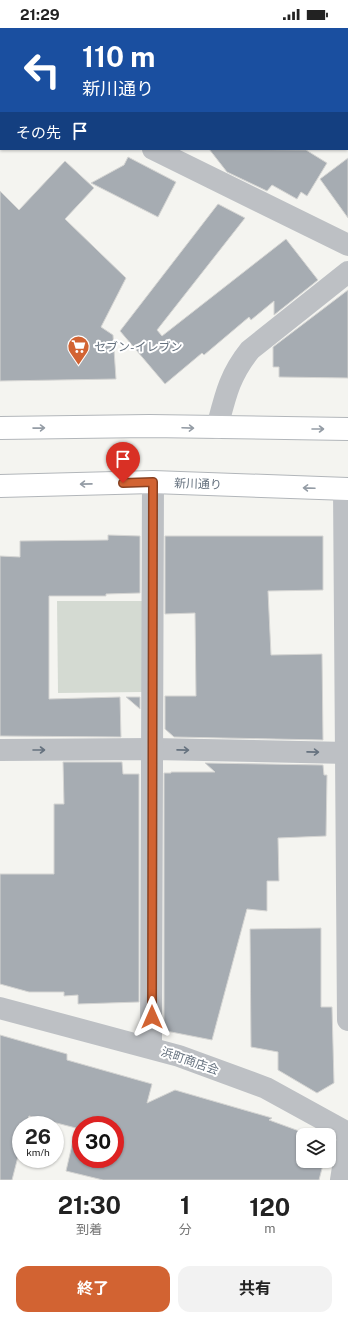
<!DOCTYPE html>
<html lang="ja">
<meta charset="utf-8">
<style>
:root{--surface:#fff;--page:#f2f2f2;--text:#222;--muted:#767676;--accent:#d26332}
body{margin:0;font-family:"Public Sans","Noto Sans JP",sans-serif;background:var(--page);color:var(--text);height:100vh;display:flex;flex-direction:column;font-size:15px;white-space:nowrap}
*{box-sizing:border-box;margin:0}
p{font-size:13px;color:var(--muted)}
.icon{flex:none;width:22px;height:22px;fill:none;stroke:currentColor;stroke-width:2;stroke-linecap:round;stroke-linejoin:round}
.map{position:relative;height:1152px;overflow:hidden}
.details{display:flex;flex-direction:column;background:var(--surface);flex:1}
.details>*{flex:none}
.banner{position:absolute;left:0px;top:0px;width:348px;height:122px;box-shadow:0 1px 3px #0004;background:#1a4fa0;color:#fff;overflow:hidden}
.tools{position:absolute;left:296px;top:1100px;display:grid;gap:8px}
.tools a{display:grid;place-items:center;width:40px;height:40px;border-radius:8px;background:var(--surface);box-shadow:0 1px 3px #0004;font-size:20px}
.speed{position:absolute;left:12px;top:1088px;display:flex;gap:8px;font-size:20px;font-weight:700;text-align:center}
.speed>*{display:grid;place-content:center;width:52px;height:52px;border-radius:50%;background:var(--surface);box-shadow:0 1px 3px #0004;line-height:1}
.speed small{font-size:10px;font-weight:400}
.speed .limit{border:6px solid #d22;background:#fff;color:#111}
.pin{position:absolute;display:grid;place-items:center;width:34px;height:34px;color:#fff;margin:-41px -17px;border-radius:50% 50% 50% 0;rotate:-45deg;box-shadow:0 0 4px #0007}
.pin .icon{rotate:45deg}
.me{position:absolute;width:44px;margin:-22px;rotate:0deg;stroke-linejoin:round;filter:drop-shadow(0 0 3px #0008)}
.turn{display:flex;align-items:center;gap:14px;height:84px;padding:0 16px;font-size:18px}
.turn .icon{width:52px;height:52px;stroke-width:2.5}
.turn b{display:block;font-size:28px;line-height:34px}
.then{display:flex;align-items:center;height:38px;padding:0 16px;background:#0003;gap:8px;font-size:15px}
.eta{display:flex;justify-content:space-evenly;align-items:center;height:68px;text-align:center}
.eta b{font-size:24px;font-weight:700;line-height:28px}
.button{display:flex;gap:8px;margin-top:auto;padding:8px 16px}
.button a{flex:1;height:46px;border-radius:12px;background:var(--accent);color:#fff;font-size:16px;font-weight:700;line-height:46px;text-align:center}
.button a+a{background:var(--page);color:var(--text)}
.status{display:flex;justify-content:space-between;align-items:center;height:28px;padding:0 20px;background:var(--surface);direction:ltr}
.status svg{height:11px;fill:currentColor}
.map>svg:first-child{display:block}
.green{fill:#d4dad2}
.building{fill:#a6acb2;stroke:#d5d5d3;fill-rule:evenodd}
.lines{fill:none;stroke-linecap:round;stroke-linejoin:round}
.secondary-casing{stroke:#b2b6ba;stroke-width:24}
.minor{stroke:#bdc0c4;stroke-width:22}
.secondary{stroke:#fff;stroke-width:22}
.oneway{stroke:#949ca5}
.oneway2{stroke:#66727f}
.route-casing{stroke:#884020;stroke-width:10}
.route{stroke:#d26332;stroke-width:7}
.labels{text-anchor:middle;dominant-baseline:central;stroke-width:4;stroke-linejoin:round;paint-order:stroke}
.poi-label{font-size:12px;fill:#66727f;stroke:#fff;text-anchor:start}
.street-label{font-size:12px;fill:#66727f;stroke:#fff}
</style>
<div class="status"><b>21:29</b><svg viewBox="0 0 49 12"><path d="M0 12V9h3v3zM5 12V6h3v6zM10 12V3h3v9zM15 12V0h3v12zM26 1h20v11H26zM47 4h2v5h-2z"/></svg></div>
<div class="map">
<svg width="348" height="1152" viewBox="0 0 348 1152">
<rect width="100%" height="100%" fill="#f4f4f0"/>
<!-- green -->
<polygon class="green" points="57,573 142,573 143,664 58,665"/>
<!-- building -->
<g class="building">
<polygon points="209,121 306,122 327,135 307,168 301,164 297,171 272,157 267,163 227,144"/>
<polygon points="128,129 176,154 158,189 91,155 124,137"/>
<polygon points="348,130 348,190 320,151"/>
<polygon points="65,133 94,160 65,191 126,250 101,299 113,307 116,351 0,353 0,163 19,182"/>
<polygon points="218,176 245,190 157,302 162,308 286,211 318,252 274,287 274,273 251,292 249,289 204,327 202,325 165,356 120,303"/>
<polygon points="348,262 348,350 279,349 279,339 273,339 273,319"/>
<polygon points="108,507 140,508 140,565 106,566 106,568 49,568 49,671 120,669 121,709 0,708 0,528 20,529 20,513 108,512"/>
<polygon points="165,508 323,508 323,562 268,563 271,627 322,626 323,712 174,709 165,701 165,668 196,668 195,585 165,586"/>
<polygon points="126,669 140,669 140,681"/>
<polygon points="63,734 122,734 123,746 139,746 139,974 78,976 78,967 64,968 64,964 29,964 0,956 0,846 54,846 54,776 64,776"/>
<polygon points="205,735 323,737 324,747 327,747 326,808 278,810 279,853 267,853 267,883 247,881 212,1012 166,1003 164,998 164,745 171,745 171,744 215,744"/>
<polygon points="321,900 321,979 332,979 334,1055 317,1065 278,1042 278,1024 251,1019 250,901"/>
<path d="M0,1007l67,19v6l85,24 -5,19 28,-13 97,28 -3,2 41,15h-7v26h21l-5,19h-216l-37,-9 10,-43 -47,-12 -3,9h-5v20l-9,35h-12zM81,1097h34v34h-34z"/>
</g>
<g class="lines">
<defs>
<g id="secondary">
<polyline points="0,400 149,398 348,401"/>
<polyline points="0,458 153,454 348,461"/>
</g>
</defs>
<!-- secondary casing -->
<use href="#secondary" class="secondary-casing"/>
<!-- minor -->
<g class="minor">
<polyline points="67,1 67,0"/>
<polyline points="0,45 1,46"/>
<polyline points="153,121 348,217"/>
<path d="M217,400c8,-31 12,-52 33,-78l98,-78"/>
<polyline points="344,461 348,992"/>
<polyline points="0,722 153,721 348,725"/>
<polyline points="0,980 179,1028 266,1060 348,1105"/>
<polyline points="151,1019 153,454"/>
<polyline points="341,1152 348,1108"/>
</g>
<!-- secondary -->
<use href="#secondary" class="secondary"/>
</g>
<!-- one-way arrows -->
<defs><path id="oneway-shaft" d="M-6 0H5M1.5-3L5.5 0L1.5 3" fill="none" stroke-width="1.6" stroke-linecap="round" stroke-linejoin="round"/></defs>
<g class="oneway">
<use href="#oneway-shaft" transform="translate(39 400) rotate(-1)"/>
<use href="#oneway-shaft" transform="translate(188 400) rotate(2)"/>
<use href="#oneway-shaft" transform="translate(318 401)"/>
<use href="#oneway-shaft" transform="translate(86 456) rotate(179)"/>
<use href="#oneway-shaft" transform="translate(309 460) rotate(-178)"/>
</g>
<g class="oneway2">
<use href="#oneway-shaft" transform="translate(39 722)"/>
<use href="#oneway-shaft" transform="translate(183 722) rotate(1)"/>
<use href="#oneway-shaft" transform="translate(313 724) rotate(1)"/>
</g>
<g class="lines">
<defs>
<polyline id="route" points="123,455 153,454 152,989"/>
</defs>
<!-- route casing -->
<use href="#route" class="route-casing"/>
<!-- route -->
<use href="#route" class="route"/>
</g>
<!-- icons -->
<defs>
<symbol id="supermarket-pin" viewBox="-11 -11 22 30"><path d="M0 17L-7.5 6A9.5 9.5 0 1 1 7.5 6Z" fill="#d26332" stroke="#fff"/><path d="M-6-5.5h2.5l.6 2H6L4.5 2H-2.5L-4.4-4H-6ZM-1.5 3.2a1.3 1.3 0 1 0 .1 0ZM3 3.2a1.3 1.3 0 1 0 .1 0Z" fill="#fff"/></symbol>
</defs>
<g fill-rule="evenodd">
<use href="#supermarket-pin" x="66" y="306" width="25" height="34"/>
</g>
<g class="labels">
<!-- poi labels -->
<g class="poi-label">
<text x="94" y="319">セブン-イレブン</text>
</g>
<!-- street labels -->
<g class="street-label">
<text transform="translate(198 456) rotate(2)">新川通り</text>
<text transform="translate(190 1033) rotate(19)">浜町商店会</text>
</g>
</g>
</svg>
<div class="tools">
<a><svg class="icon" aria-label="layers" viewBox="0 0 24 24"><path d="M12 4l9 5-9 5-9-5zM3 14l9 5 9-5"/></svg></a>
</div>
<div class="speed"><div>26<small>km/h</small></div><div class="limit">30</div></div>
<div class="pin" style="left:123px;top:455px;background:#d93025"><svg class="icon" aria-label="arrive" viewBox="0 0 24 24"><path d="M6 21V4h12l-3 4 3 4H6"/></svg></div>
<svg class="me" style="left:152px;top:989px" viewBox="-20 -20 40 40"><path d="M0-17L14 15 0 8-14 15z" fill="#d26332" stroke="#fff" stroke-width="4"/></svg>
<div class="banner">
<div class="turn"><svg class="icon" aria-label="left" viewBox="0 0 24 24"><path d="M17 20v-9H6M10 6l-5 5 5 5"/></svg><div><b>110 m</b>新川通り</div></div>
<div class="then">その先<svg class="icon" aria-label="arrive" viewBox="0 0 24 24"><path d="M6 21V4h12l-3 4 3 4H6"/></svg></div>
</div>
</div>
<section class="details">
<div class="eta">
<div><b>21:30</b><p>到着</p></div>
<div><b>1</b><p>分</p></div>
<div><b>120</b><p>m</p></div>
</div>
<div class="button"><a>終了</a><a>共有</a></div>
</section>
